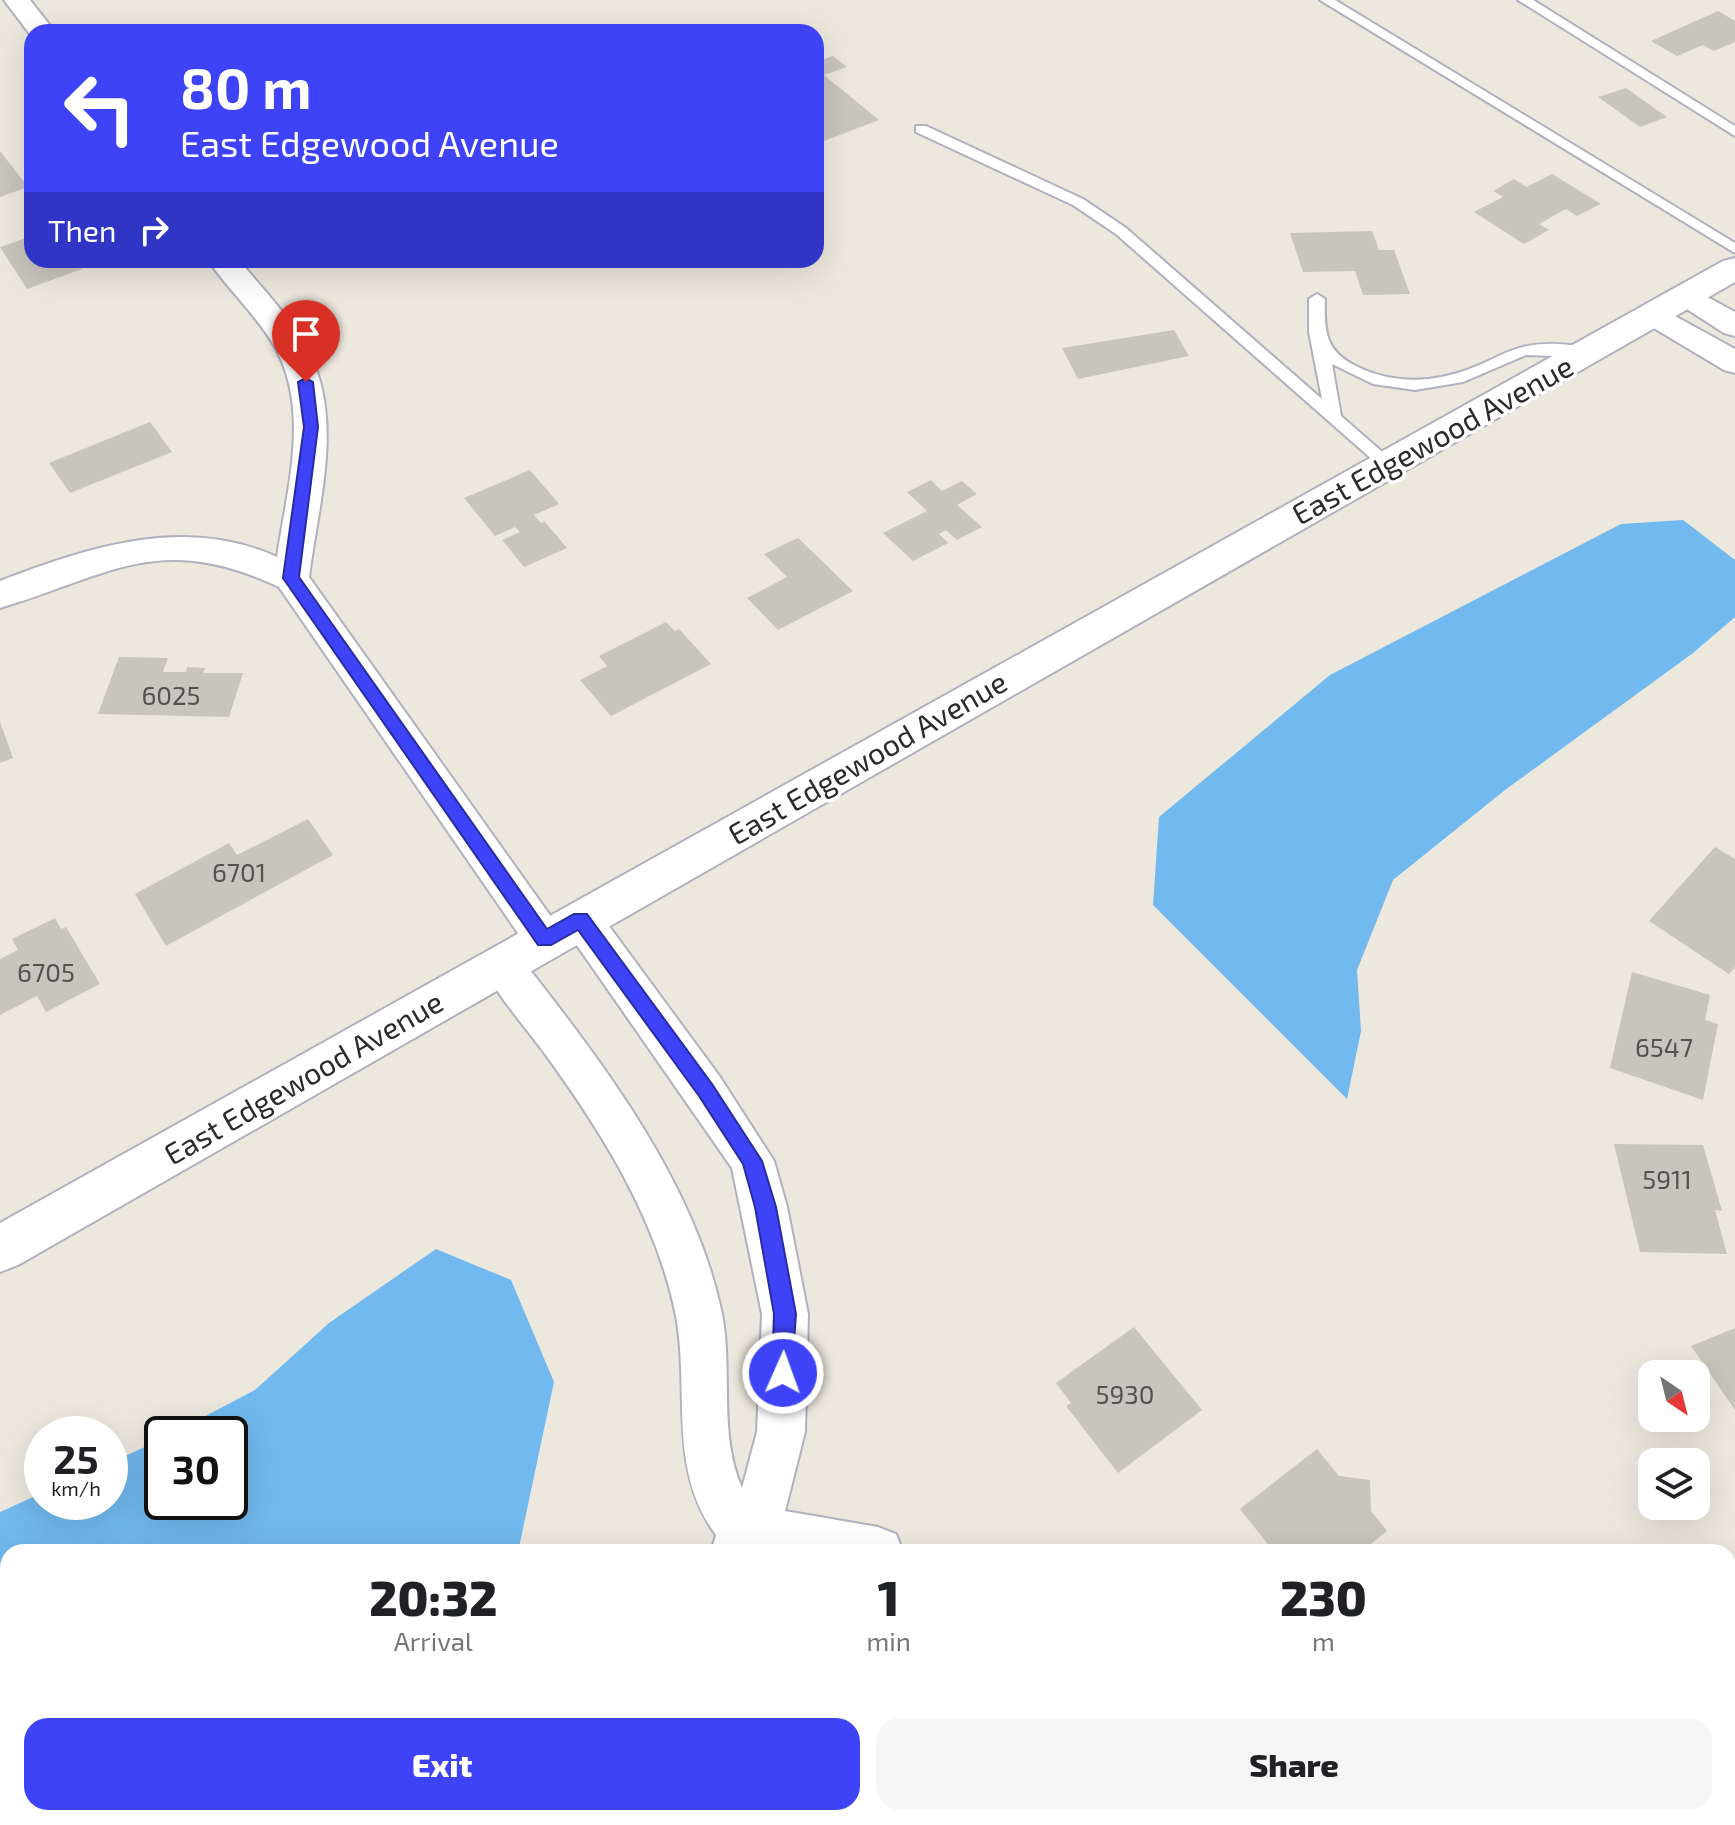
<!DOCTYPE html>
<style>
:root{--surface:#fff;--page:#f6f6f6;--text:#202124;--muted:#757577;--accent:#3e43f8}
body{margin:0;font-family:"Exo 2",sans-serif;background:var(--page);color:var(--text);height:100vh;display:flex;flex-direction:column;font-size:30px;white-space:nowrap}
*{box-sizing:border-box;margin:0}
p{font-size:26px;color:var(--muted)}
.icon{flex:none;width:44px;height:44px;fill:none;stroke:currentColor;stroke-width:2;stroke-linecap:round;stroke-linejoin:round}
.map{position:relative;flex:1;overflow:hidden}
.panel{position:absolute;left:0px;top:1544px;width:1736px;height:282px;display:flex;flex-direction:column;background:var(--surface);border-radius:24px 24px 0 0;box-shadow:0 8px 32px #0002}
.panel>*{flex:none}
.banner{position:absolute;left:24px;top:24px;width:800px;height:244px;border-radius:24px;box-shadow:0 8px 32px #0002;background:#3e43f8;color:#fff;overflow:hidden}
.needle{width:52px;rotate:145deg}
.buttons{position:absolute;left:1638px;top:1360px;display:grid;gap:16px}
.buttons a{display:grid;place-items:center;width:72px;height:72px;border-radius:16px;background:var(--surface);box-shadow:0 8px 32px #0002;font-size:40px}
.speed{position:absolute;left:24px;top:1416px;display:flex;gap:16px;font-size:40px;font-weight:700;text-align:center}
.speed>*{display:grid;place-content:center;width:104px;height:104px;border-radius:50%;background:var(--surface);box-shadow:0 8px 32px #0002;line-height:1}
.speed small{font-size:20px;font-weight:400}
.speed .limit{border:4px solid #111;border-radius:12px;background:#fff;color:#111}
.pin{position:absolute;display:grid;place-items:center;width:68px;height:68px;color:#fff;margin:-82px -34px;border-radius:50% 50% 50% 0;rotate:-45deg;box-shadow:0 0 8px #0007}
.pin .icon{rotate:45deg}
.me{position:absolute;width:88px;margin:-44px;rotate:2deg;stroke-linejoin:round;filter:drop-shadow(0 0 6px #0008)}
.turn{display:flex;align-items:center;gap:28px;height:168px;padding:0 24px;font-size:36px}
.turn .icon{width:104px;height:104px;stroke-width:2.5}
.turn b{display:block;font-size:56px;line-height:68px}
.then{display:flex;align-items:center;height:76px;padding:0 24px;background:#0003;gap:16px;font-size:30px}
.eta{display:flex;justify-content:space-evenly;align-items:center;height:136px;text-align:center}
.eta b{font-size:48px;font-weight:800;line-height:56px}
.button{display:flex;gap:16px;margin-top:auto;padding:16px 24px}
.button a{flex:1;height:92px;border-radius:24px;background:var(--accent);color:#fff;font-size:32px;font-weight:800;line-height:92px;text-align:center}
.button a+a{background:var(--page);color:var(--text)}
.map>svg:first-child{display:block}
.water{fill:#71b9ee}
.building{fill:#c8c5bc}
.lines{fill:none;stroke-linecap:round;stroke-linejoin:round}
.lane-casing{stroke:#b1b1be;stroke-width:4}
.street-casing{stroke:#b1b1be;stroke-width:4}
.secondary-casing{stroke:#b1b1be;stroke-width:4}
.lane{fill:#fff;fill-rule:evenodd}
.street{fill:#fff;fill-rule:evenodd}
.secondary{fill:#fff;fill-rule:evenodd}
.route{fill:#3e43f8;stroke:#282ca1;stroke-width:2}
.labels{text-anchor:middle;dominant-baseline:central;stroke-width:7;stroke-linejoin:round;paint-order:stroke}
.number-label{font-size:26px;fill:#52524f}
.street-label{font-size:30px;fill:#2b2b2b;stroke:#fff}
</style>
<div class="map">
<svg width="1735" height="1825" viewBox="0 0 1735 1825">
<rect width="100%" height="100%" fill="#ede8dd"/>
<!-- water -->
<g class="water">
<polygon points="1683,520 1735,560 1735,617 1693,653 1505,790 1393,880 1357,970 1361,1031 1347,1099 1153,905 1159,817 1330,675 1621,524"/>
<polygon points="436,1249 511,1280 554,1382 518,1552 8,1552 8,1756 0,1762 0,1512 42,1493 42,1502 110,1502 110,1463 162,1439 162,1502 230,1502 230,1434 171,1434 255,1390 329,1323"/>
</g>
<!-- building -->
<g class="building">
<polygon points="1718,11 1735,21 1735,42 1714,51 1703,45 1677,56 1651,41"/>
<polygon points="833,56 847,67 824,75 879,120 816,144 816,62"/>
<polygon points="1626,88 1667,117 1640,127 1598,97"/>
<polygon points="0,151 28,187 0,197"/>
<polygon points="1552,174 1601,204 1577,216 1566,209 1539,224 1549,230 1524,244 1474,212 1503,197 1493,191 1514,179 1527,187"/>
<polygon points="1372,231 1379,250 1394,250 1410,294 1363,295 1355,271 1303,272 1290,233"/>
<polygon points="32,236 32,260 75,260 82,269 27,289 0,247"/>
<polygon points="1174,330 1189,356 1078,379 1062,348"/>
<polygon points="150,422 172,452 70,493 49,463"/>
<polygon points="530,470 559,504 534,515 541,523 545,522 567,548 524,567 502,540 520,532 515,527 495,536 464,498"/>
<polygon points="931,480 942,491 962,481 977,494 957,505 982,527 957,540 946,530 939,534 948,543 913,561 883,533 927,511 907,492"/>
<polygon points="798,538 853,591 778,630 747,598 787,577 764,554"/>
<polygon points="666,622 675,631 679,629 711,664 611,716 580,680 607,666 599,656"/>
<polygon points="119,657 168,658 163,672 186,672 187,667 205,668 203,673 243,673 229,717 98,714"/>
<polygon points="0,722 13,758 0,763"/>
<polygon points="308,819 333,855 166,946 135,894 229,843 237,855"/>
<polygon points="1715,847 1735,859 1735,967 1729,974 1649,921"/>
<polygon points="55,918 61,929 66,927 100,984 46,1012 37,996 0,1015 0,959 18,950 12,939"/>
<polygon points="1632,972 1710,995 1705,1020 1718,1024 1703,1100 1610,1068"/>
<polygon points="1614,1144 1703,1145 1722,1211 1715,1210 1727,1254 1640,1252"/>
<polygon points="1134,1327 1202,1410 1118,1473 1066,1406 1071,1403 1056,1383"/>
<polygon points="1735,1328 1735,1410 1691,1346"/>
<polygon points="1317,1449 1339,1476 1370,1480 1371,1511 1387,1531 1361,1552 1274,1552 1240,1509"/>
<polygon points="852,1818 969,1818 968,1825 851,1825"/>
<polygon points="1627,1818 1728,1818 1730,1825 1628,1825"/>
</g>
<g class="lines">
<defs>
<g id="lane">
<polygon points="1320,0 1335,0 1735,243 1735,253"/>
<polygon points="1518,0 1533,0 1735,126 1735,136"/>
<path d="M916,126h10l157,73 43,29 196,171 -13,-67v-33l8,-5 8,5c-1,31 0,52 31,67 27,14 60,17 90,10 52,-11 61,-38 124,-31 9,1 17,1 23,7l-8,5 -59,-2 -63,27 -48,8 -42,-6 -41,-20 9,52 55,48 -8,6 -6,-2 -266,-234 -43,-29 -157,-73z"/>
</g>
<g id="street">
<polygon points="4,0 30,0 55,32 32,32 32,37"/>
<path d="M208,260h31c24,30 53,58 70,93 35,68 9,152 0,224l250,351 6,12 -6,12 -14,5 -14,-5 -252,-365c-119,-56 -167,-13 -279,21v-27c89,-34 184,-66 277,-24 10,-69 35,-150 -5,-215 -18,-29 -44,-53 -64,-82z"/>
<polygon points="1687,286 1735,312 1735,336 1724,333 1676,302 1672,295 1676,288"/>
<polygon points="1653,304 1735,349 1735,373 1724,370 1642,321 1638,314 1642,307"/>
<path d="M581,903l14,4 125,170 54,84 13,46 21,107 -3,118 -20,79 93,16 18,7 7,18h-192l5,-17c-50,-68 -25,-147 -41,-224 -20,-93 -72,-177 -127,-253 -22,-31 -50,-60 -66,-94l6,-12 14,-5 14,5c83,106 178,227 206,362 11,57 -4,120 20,174l15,-56 5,-118 -30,-146 -165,-237 -6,-12 6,-12z"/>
<polygon points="608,1818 662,1818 659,1825 605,1825"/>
<polygon points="1311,1818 1367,1818 1370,1825 1314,1825"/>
</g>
<polygon id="secondary" points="1735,258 1735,282 18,1265 0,1272 0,1223 1723,261"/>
</defs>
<!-- lane casing -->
<use href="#lane" class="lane-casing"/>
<!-- street casing -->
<use href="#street" class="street-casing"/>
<!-- secondary casing -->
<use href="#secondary" class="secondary-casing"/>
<!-- lane -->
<use href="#lane" class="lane"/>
<!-- street -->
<use href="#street" class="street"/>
<!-- secondary -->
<use href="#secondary" class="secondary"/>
</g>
<!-- route -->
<polygon class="route" points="306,378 313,382 318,427 299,577 547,929 574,914 587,914 712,1084 762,1161 776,1207 796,1314 791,1380 783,1383 775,1380 772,1373 774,1314 755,1207 743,1164 699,1096 578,930 551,945 538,945 283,578 304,427 298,382"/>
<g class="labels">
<!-- number labels -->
<g class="number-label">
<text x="171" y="694">6025</text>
<text x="239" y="871">6701</text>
<text x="46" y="971">6705</text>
<text x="1664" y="1046">6547</text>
<text x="1667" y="1178">5911</text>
<text x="1125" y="1393">5930</text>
</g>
<!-- street labels -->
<g class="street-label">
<text transform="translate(1432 439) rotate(-29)">East Edgewood Avenue</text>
<text transform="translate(867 757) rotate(-30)">East Edgewood Avenue</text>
<text transform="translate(303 1077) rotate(-30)">East Edgewood Avenue</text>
</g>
</g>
</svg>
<div class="buttons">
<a><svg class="needle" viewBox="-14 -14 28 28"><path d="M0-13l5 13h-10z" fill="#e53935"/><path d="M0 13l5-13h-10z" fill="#757577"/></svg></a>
<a><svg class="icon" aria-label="layers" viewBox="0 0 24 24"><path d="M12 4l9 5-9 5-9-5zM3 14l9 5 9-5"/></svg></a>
</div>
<div class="speed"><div>25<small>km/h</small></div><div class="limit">30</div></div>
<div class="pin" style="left:306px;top:382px;background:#d93025"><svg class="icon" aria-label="arrive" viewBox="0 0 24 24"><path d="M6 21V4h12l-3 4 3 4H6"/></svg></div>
<svg class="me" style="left:783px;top:1373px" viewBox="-20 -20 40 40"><circle r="17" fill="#3e43f8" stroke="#fff" stroke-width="3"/><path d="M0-11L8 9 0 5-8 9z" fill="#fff"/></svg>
<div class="banner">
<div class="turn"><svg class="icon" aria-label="left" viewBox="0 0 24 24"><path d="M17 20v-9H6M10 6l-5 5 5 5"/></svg><div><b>80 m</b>East Edgewood Avenue</div></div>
<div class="then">Then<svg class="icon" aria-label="right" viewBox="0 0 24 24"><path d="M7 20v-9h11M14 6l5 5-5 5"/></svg></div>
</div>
<section class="panel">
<div class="eta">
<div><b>20:32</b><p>Arrival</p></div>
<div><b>1</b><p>min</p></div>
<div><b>230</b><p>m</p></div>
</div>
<div class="button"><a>Exit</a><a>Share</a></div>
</section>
</div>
